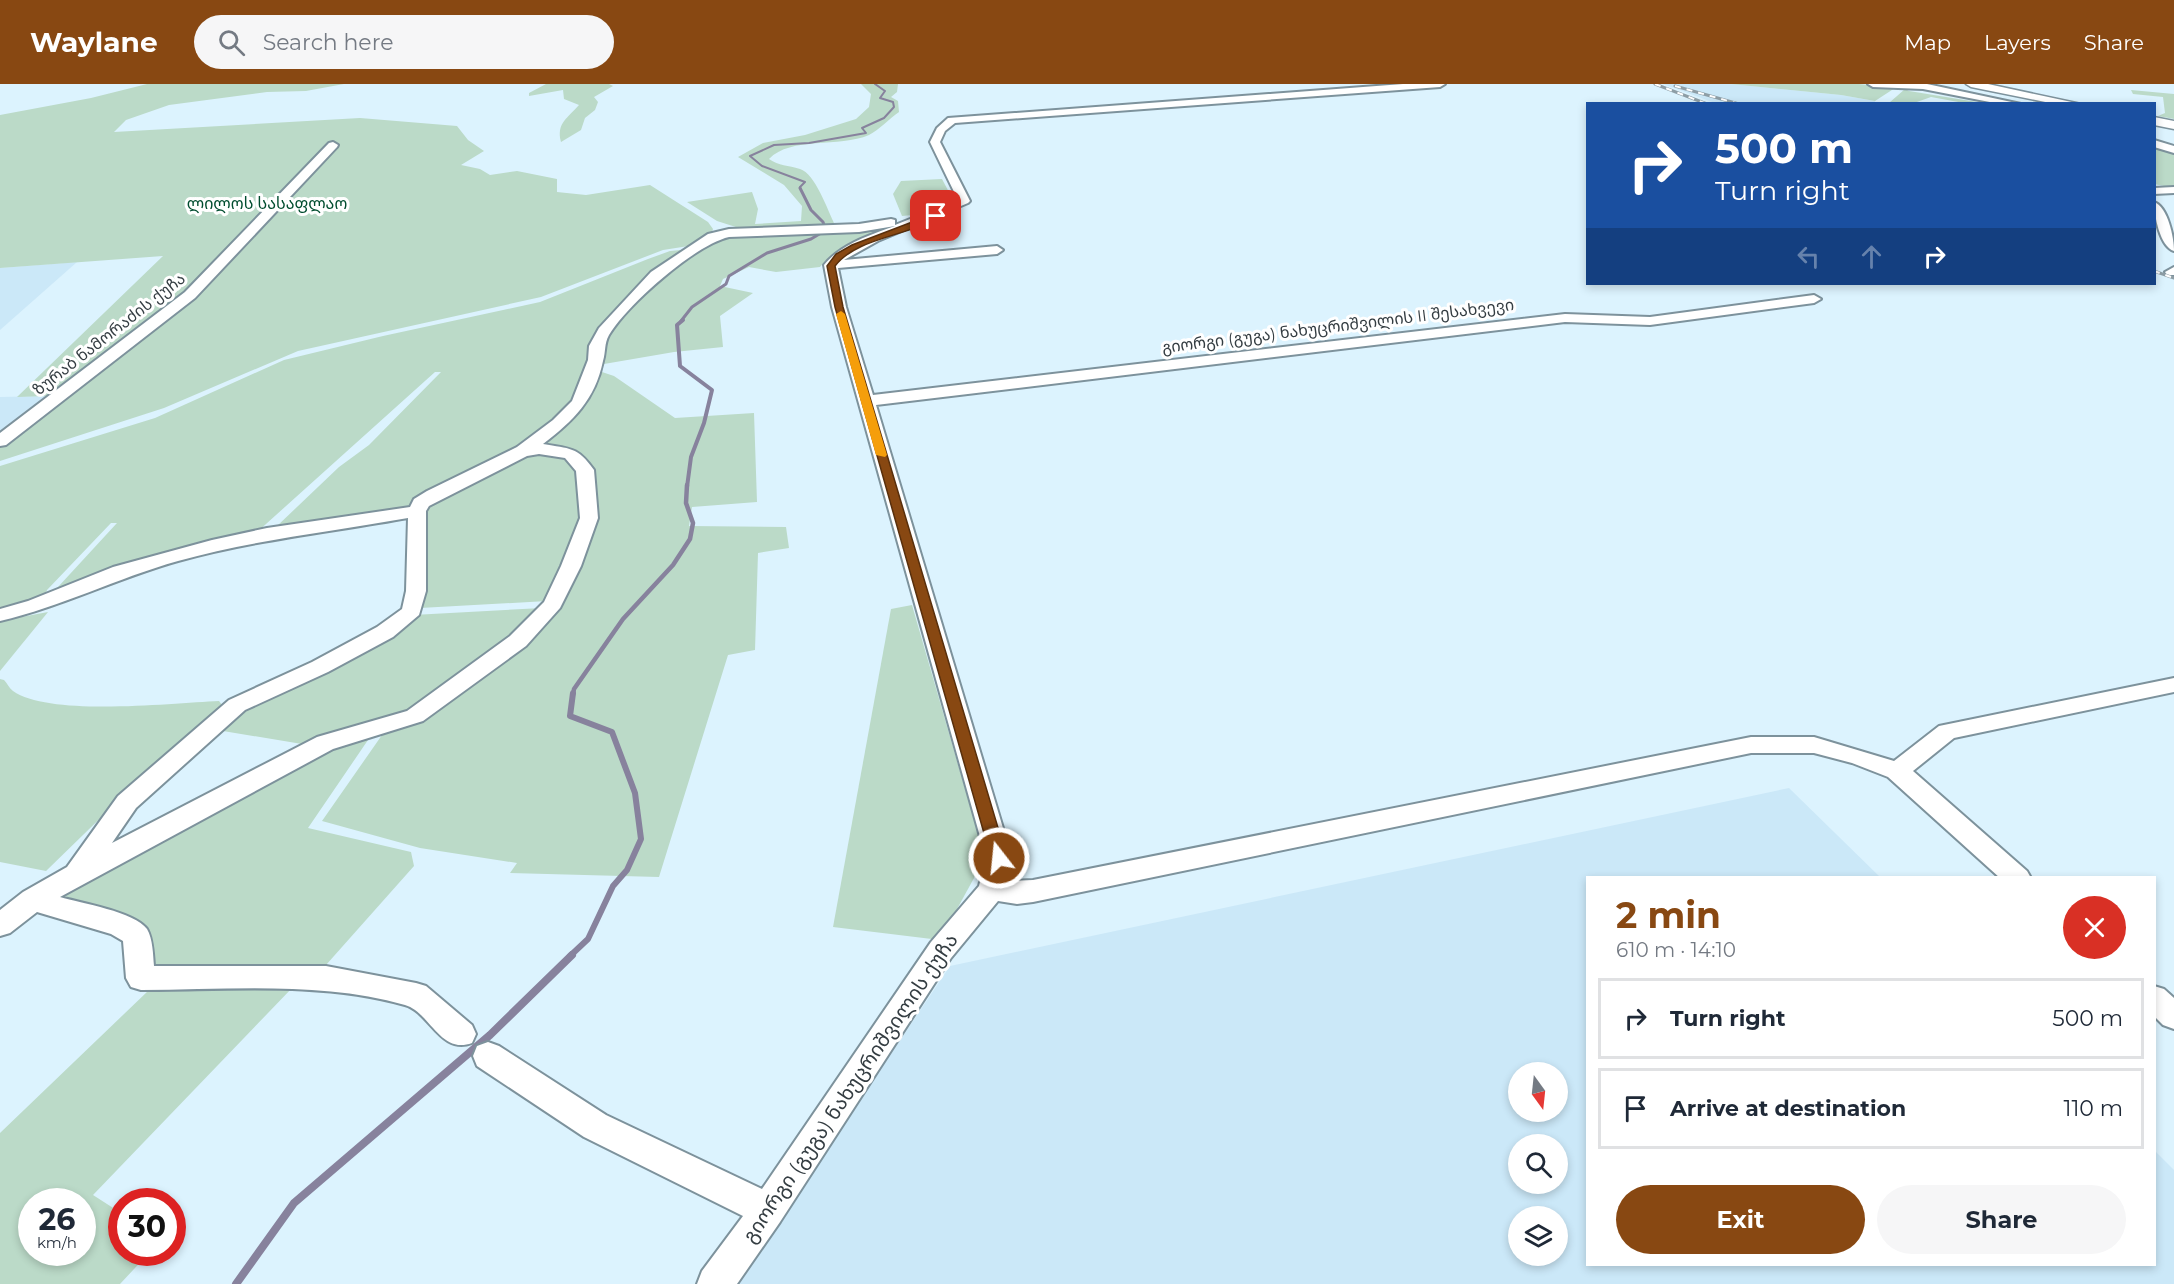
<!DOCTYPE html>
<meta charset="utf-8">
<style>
:root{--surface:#fff;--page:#f6f6f7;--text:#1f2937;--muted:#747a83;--line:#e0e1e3;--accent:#884812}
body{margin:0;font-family:Montserrat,"Noto Sans Georgian",sans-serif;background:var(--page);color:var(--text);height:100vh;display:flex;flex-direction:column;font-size:22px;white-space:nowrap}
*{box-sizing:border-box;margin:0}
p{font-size:20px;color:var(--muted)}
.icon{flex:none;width:33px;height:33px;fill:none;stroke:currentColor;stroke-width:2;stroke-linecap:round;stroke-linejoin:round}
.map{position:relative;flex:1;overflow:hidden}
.details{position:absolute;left:1586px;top:792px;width:570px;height:390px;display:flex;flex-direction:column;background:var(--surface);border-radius:0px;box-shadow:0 3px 9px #0003}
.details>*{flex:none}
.hud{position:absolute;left:1586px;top:18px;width:570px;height:183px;border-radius:0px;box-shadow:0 3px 9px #0003;background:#1a4fa0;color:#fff;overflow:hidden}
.needle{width:39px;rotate:165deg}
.fabs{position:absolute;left:1508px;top:978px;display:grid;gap:12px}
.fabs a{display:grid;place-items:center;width:60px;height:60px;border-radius:50%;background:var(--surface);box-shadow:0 3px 9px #0003;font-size:30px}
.speed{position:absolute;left:18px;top:1104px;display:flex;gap:12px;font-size:30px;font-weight:700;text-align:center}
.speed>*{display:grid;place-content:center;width:78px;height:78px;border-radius:50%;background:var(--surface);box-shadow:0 3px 9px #0003;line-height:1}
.speed small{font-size:15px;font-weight:400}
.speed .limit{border:9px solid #d22;background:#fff;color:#111}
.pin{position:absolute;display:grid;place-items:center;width:51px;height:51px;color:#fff;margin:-26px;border-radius:12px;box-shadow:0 3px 9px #0006}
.me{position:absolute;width:66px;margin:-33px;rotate:344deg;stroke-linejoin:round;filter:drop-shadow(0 0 4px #0008)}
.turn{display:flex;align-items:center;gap:21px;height:126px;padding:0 30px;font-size:27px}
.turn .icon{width:78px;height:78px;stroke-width:2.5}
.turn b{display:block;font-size:42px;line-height:51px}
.lanes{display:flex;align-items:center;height:57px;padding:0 30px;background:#0003;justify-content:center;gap:30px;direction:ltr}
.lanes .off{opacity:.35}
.round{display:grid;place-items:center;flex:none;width:63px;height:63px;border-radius:32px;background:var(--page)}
.summary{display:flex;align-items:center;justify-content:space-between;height:102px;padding:0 30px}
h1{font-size:36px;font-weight:700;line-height:45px;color:var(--accent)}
.button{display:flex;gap:12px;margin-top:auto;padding:12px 30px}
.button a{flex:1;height:69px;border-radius:36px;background:var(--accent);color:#fff;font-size:24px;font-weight:700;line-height:69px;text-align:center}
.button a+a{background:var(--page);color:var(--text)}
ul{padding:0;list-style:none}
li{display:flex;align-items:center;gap:18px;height:81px;margin:0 12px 9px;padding:0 18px;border:3px solid var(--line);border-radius:0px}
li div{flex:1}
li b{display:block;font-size:22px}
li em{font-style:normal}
header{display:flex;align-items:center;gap:36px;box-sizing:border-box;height:84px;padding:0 30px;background:var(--accent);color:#fff}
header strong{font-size:28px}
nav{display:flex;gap:33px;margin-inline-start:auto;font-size:21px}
.search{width:420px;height:54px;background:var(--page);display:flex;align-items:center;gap:15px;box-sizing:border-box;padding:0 21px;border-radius:33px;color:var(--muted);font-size:22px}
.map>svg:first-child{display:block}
.built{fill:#cbe8f8;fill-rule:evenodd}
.green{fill:#bbdac8;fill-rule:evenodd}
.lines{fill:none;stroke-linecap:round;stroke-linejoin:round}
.stream-far5{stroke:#87829d;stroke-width:2}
.stream-far4{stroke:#87829d;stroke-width:3}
.stream-far3{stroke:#87829d;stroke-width:4}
.stream-far2{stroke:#87829d;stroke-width:4.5}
.stream-far1{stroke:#87829d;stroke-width:6}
.stream{stroke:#87829d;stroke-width:8}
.minor-casing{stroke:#7d929c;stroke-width:4}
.major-casing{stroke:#7d929c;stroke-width:3}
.minor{fill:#fff;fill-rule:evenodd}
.major{fill:#fff;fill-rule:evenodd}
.rail-casing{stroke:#8e9ea6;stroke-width:3}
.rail{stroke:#fff;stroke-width:2;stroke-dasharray:6;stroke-linecap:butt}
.route{fill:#884812;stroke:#582f0c;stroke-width:1.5}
.slow{fill:#f59e0b}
.labels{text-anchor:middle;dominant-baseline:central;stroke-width:6;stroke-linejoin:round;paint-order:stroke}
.far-park-label{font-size:16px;fill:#004d2f;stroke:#fff}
.far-street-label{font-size:16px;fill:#343d42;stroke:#fff}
.street-label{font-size:20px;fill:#343d42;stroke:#fff}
</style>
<header>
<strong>Waylane</strong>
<div class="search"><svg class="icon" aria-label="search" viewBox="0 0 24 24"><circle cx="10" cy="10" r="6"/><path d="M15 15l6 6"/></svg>Search here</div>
<nav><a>Map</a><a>Layers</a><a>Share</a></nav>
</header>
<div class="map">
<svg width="2174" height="1200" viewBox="0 0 2174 1200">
<rect width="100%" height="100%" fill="#dcf3fe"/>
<!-- built -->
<g class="built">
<polygon points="1663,0 1731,0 1841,11 1875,17 1875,20 1715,19"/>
<polygon points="77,178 0,246 0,184"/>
<polygon points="49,312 0,351 0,313"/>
<path d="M1789,704l91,89 -293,1v386h567v-114l20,20v114h-1438l214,-318zM1518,988h39v40h-39zM1518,1060h39v40h-39zM1518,1132h39v40h-39z"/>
</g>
<!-- green -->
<g class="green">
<polygon points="147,0 344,0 306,7 267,8 169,21 126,36 114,48 360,34 457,42 468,56 484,67 461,81 480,85 490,91 517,87 557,95 557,108 586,111 650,101 708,138 713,145 711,151 695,161 663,166 541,213 298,267 164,324 0,377 0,362 196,210 227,180 209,182 183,214 49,312 17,313 163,172 0,184 0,31 91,14"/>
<path d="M546,0h63l4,2 -19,11 4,5 -3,8 -10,8 -4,12 -20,12c-5,-19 7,-24 18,-37l-15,-6 -1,-9 -34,6v-3z"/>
<path d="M861,0h37l-1,8 -6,5 7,4 1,11c-10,7 -20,18 -30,23 -30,13 -78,1 -100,24 10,7 19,6 31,10 15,4 28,42 35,56l-96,3 -22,-7 -30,-19 65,-10 6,17 -3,15 46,-3 1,-15 -18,-21 -46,-28 25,-14 42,-8 51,-16 13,-12 2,-13z"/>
<polygon points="1731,0 1859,0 1895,4 1875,17 1841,11"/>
<polygon points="1905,5 1909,7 1983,19 1964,19 1931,13 1914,19 1889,19"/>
<polygon points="2131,6 2174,10 2174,35 2158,32 2165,29 2163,13 2133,10"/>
<polygon points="2154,61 2174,68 2174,104 2154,100"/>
<polygon points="942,95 951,112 934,129 902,132 893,110 901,97"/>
<path d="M898,140l8,1c-27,10 -67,17 -86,42l-44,5 -27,-5 -26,12 -3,7 33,7 -33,23 3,31 -49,5 -70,12 -5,7 15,5 61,42 79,-5 3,89 -65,5 -3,19 97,1 3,21 -31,5 -3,97 -27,5 -69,222 -149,-4 7,-10 -97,-15 -98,-27 60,-86 45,-20 131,-109 36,-125c-8,-32 -21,-29 -50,-36v-4l41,-38 21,-70 53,-58 55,-37 15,-4 134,-4z"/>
<polygon points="691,165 597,248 592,279 575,320 528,359 441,401 413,417 408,423 383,431 276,443 339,383 369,361 441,288 435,288 256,449 56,509 58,503 117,439 111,439 47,506 44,514 0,527 0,382 155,334 284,276 383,252 540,218 648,175 670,167"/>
<polygon points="541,368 569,373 581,387 581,438 547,517 420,524 426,419 526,370"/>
<polygon points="912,521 985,774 940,856 833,843 891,525"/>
<polygon points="542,524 542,529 414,624 370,644 314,662 217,646 249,621 413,531"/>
<polygon points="48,528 0,587 0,537"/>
<path d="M0,595l4,1c3,3 5,8 9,11 37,26 158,12 206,10l6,8 -104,89 -75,73 -46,-9z"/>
<polygon points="363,651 368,656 308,744 411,768 414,782 326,881 307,889 150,888 141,845 46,813 317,665"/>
<path d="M293,903l-200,208 28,18 1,39 27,1 -29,31h-120v-151l148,-142zM32,1118h50v50h-50z"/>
</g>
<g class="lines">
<!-- stream-far5 -->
<polyline class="stream-far5" points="801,106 800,103 805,98 762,82 750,72 774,61 809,59 866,49 862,44 884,34 894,23 893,18 880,14 885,7 875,0"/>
<!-- stream-far4 -->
<polyline class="stream-far4" points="681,237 692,223 726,200 729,192 767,169 811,155 826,146 823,138 811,126 800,104"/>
<!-- stream-far3 -->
<polyline class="stream-far3" points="683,236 677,241 680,282 712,306 704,339 691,373 687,403"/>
<!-- stream-far2 -->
<polyline class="stream-far2" points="573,611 574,605 623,535 673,481 690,455 693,439 686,419 687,401"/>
<!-- stream-far1 -->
<polyline class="stream-far1" points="570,872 588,855 613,802 627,786 641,755 635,709 612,648 570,632 573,609"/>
<!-- stream -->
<polyline class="stream" points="236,1200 294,1119 490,951 572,871"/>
<defs>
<g id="minor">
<path d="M1403,0h42l-5,3 -485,36 -10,8 -5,11 30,59 -2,2 -90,38 -34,19 153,-14 6,4 -6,4 -159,14 8,39 27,88 692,-81 85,3 164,-22 7,4 -7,4 -164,22 -85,-3 -689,83 136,453 -5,23 26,-1 718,-143h63l80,24 45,-35 235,-48v14l-220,46 -41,33 114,100 4,7h-31l-112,-101 -36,-14 -38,-10h-63l-718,149 -16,2 -19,-3 -47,57 -171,264 -43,62h-40l5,-13 41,-55 -159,-79 -107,-71 -4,-10 4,-10 11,-4 11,4 107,69 156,74 169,-247 48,-56 7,-28 -154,-551 -8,-42c17,-21 46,-30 71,-39l-36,6 -130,5c-34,8 -101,67 -120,98 -5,9 -3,16 -6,26 -8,39 -30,60 -60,83 27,5 34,2 51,26l4,48 -17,48 -21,42 -34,38 -103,75 -90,28 -273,148c21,6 75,15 87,32 6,10 6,26 7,37h172l90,17 10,3 46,39 4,9 -4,9c-32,12 -42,-31 -67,-38 -85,-24 -177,-15 -264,-15l-10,-3 -5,-9 -3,-37 -12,-7 -74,-22 -27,21 -10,3v-26l23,-18 44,-25 51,-71 111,-96 83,-38 65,-35 25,-18 4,-18 2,-73c-78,14 -155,22 -230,43 -61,17 -117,46 -178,60v-12l28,-8 85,-34 99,-27 55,-12 143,-21 4,-8 13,-8 90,-44 36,-27 19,-19 16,-41 1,-14 10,-18 52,-56 57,-38 21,-5 130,-5 32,-5 4,1v5l63,-25 -28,-58 7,-14 11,-10zM539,370l26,4 11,13 4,47 -19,48 -17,36 -34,34 -103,75 -90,26 -205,106 24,-35 109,-98 83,-38 65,-35 26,-22 7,-24v-80l3,-5 98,-50z"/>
<polygon points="1868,0 1927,0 2021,20 2000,20 1923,5 1873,3"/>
<polygon points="2154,56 2174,62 2174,69 2154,63"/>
<polygon points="333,58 338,61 337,63 195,214 6,361 0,362 0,349 185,208 329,59"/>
<polygon points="2174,103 2174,109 2154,110 2154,104"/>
<path d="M2154,118c14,5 20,36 20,49 -14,-4 -20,-36 -20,-49z"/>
<polygon points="2174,183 2174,191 2167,191 2165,188"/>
<polygon points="2154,902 2164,905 2174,914 2174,945 2163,941 2154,932"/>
</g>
<g id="major">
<polygon points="1966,0 1988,0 2081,20 2055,20 1971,3"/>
<polygon points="2154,33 2174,37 2174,45 2154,41"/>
</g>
</defs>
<!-- minor casing -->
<use href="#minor" class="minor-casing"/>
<!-- major casing -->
<use href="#major" class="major-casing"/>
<!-- minor -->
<use href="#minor" class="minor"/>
<!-- major -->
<use href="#major" class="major"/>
<defs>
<g id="rail">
<polyline points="1655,0 1707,20"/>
<polyline points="1675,2 1739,20"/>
<polyline points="2154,187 2174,194"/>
</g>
</defs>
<!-- rail casing -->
<use href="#rail" class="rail-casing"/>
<!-- rail -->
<use href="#rail" class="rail"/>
</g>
<!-- route -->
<path class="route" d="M933,130l7,2c-29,20 -83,21 -105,50l8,41 164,551 -3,4h-11l-2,-4 -156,-551 -8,-41 9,-12 16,-9z"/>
<!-- slow -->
<polygon class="slow" points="841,227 845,230 887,371 885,373 876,371 836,230"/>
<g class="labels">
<!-- far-park labels -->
<g class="far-park-label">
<text x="267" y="119">ლილოს სასაფლაო</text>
</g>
<!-- far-street labels -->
<g class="far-street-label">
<text transform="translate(1338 242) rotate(-7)">გიორგი (გუგა) ნახუცრიშვილის II შესახვევი</text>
<text transform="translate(109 250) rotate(-38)">ზურაბ ნამორაძის ქუჩა</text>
</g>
<!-- street labels -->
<g class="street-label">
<text transform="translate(850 1004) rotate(-56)">გიორგი (გუგა) ნახუცრიშვილის ქუჩა</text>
</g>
</g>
</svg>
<div class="fabs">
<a><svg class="needle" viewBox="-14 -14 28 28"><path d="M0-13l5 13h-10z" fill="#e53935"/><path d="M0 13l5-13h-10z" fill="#747a83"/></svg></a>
<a><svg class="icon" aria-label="search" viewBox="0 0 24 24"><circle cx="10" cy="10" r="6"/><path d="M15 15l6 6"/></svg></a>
<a><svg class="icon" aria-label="layers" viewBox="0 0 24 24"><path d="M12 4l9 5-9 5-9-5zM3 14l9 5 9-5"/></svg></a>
</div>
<div class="speed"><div>26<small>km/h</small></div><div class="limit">30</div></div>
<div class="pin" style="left:936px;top:132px;background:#d93025"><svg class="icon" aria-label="arrive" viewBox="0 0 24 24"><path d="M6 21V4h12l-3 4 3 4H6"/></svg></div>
<svg class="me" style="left:999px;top:774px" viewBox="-20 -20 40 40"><circle r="17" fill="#884812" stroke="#fff" stroke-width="3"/><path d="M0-11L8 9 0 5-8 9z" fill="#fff"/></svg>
<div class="hud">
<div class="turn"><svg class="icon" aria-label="right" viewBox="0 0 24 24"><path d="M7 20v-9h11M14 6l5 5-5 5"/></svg><div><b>500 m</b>Turn right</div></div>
<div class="lanes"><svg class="icon off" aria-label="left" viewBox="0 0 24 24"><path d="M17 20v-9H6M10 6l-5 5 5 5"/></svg><svg class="icon off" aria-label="ahead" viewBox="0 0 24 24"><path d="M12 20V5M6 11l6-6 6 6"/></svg><svg class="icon" aria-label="right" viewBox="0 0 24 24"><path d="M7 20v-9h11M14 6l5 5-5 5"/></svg></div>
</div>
<section class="details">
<div class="summary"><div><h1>2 min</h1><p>610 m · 14:10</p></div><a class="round" style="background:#d93025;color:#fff"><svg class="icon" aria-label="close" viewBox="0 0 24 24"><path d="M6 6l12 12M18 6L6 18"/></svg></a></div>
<ul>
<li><svg class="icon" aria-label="right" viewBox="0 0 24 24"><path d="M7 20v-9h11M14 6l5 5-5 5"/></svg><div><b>Turn right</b></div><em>500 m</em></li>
<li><svg class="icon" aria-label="arrive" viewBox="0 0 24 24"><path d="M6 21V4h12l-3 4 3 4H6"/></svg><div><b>Arrive at destination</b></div><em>110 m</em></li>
</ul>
<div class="button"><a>Exit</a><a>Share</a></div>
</section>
</div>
